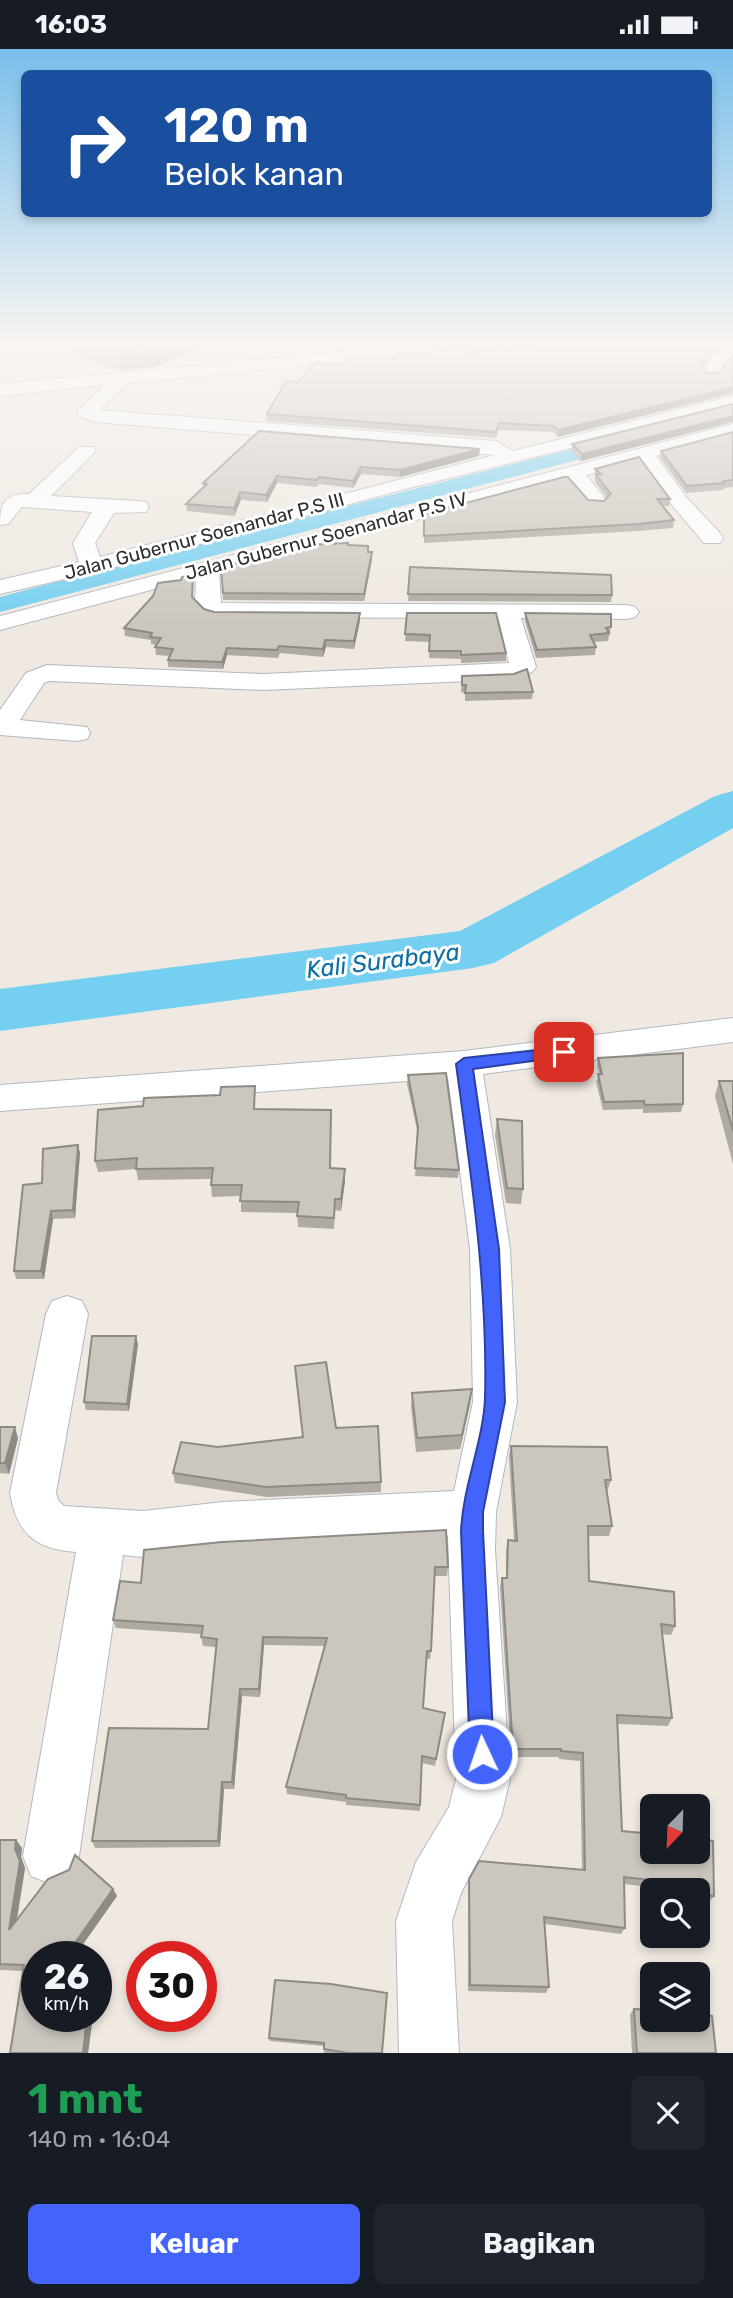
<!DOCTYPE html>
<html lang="id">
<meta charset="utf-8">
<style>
:root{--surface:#171b24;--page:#20242c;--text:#f1f3f6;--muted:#9ea1a6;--accent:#4264fb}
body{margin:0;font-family:Rubik,sans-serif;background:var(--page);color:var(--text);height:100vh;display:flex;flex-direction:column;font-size:26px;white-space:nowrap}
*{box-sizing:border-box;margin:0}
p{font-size:23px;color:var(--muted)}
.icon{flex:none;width:38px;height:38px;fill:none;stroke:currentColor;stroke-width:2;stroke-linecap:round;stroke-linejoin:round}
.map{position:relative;height:2004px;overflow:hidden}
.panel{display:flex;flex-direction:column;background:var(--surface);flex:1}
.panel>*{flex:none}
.top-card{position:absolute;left:21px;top:21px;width:691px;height:147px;border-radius:10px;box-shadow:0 4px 10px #0003;background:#1a4fa0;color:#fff;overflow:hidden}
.needle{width:46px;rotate:203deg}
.controls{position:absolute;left:640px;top:1745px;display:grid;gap:14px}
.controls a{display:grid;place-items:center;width:70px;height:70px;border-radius:10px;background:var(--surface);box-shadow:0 4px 10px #0003;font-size:35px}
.speed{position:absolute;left:21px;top:1892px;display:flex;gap:14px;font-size:35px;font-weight:700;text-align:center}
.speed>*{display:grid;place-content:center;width:91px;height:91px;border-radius:50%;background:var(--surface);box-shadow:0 4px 10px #0003;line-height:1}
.speed small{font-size:18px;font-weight:400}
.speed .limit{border:10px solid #d22;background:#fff;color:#111}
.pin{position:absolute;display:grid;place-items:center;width:60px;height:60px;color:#fff;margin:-30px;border-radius:14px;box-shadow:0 4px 10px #0006}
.me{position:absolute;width:77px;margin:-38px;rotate:357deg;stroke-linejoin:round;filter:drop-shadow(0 0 5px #0008)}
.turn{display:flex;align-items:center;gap:24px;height:147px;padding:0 28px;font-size:32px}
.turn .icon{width:91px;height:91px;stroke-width:2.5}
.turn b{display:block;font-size:49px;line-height:60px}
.round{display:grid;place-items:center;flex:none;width:74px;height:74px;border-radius:10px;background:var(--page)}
.overview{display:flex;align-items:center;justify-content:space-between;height:119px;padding:0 28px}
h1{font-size:42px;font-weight:700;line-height:52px;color:#1e9e55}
.primary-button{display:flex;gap:14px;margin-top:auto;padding:14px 28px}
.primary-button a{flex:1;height:80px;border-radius:10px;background:var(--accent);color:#fff;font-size:28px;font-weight:700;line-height:80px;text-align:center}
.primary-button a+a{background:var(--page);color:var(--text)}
.status{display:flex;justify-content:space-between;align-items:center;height:49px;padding:0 35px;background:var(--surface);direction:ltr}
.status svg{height:19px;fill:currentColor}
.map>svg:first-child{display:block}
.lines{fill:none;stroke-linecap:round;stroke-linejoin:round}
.canal{fill:#75cff0;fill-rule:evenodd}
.river{fill:#75cff0;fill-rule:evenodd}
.minor-casing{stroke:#b4b7c1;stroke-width:2}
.minor{fill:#fff;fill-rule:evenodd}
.wall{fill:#afaba4}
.shaded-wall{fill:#8e8b86}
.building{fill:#cbc7bf;stroke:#8e8b86;stroke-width:2}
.route{fill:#4264fb;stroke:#2b41a3;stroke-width:2}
.labels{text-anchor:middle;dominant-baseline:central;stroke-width:6;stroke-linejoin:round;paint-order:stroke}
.far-street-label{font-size:19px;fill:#2e2e2e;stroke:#fff}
.water-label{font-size:24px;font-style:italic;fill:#0d6fa3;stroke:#fff}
</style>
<div class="status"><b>16:03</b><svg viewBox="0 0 49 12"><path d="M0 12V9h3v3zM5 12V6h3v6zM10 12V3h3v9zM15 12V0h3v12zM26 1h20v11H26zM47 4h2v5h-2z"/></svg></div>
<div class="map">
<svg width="733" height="2004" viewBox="0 0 733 2004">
<rect width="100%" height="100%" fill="#efe9e1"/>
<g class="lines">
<!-- canal -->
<polygon class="canal" points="623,387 630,389 633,393 630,397 0,563 0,548 186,498"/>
<!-- river -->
<polygon class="river" points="733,742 733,779 494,914 473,919 0,982 0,940 460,882 715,747"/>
<defs>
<g id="minor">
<path d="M425,295h58l-9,5 -346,34 -29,27 397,31 17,10 220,-55v12l-324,80 -309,83 -100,23v-14l79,-18 -6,-19 19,-31 -70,-5 -14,17 -8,1c0,-21 4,-32 29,-31l50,-47h14l3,4 -45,45 87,5 8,1 3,5 -3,5 -32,1 -19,30 5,14 395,-102 -399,-33 -17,-6 -2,-4 27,-27 -104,11v-12z"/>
<polygon points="723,295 733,295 733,305 717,328 705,328 702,324"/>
<polygon points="733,375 733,387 656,407 686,448 720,484 723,489 720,494 704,494 672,456 639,412 586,426 607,452 603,456 589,456 568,431 219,523 221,554 627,556 635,558 639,563 635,568 627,570 521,569 536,618 532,623 513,630 263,641 50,632 44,634 20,671 87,678 90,684 87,690 77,692 0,686 0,661 26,624 47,616 263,625 509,614 497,569 215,568 207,566 195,554 196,529 0,581 0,567"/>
<path d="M733,969v24l-250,32 27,175 7,153 -21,110 -1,38 15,229 -9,38 -40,76 -9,28 7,132h-60l-3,-132 20,-59 33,-55 7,-28 -8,-243 -225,12 -80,9 -20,-2 -44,301 -8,20 -20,8 -20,-8 -8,-20 53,-304c-41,-3 -59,-18 -66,-59l36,-179 6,-13 15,-5 15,5 6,13 -32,179 2,7 6,6 79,5 80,-9 231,-11 19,-89 -3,-153 -22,-171 -448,33v-26l464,-34z"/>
</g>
</defs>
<!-- minor casing -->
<use href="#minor" class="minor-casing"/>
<!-- minor -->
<use href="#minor" class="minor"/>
</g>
<!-- wall -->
<g class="wall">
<polygon points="73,295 194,295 195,300 159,317 121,321 75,308"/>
<polygon points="528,296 528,295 720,295 703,319 706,324 718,324 733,305 733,345 558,388 553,383 499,381 496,389 267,372 267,365 298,333 338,316 509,301"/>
<polygon points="733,355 581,412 571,402 572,395"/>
<polygon points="733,383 733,438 724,439 723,441 686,444 660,409 661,402"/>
<polygon points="479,407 400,428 361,425 353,439 319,435 317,438 277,434 267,453 241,451 234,467 187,462 186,455 203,439 203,434"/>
<polygon points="595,420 670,450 669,457 662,457 674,471 673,479 638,482 424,494 424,465 588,451 604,452 607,449 595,433"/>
<polygon points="348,496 368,503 372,503 372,510 364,552 223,551 221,518"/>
<polygon points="410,518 612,546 611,553 408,552"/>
<polygon points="193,525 193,549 204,560 214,563 360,564 360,571 354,600 326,598 323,608 280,604 278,609 227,606 223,620 168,618 168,611 169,607 156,606 155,598 157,596 151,595 151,591 125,587 124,579 181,531"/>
<polygon points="407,564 506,604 506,612 461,614 461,610 429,609 430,593 405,592"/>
<polygon points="525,564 611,565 610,586 609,586 608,592 594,593 596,598 595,606 536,609 525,572"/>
<polygon points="462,627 533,643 532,650 465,652 465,644 461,643"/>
<polygon points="598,1009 683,1055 681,1063 643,1064 643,1060 603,1061 596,1033 599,1025 597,1017"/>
<polygon points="408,1026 459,1121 458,1129 415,1127 418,1085 407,1035"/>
<polygon points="719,1032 733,1032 733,1115 715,1047"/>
<polygon points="255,1037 255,1060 331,1061 330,1119 345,1132 341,1162 335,1161 334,1180 298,1178 297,1164 241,1163 241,1147 212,1148 211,1136 211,1130 138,1131 136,1120 98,1123 95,1112 143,1057 220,1046"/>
<polygon points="497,1070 523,1140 521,1155 506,1154 495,1086"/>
<polygon points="78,1096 80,1104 75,1169 53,1170 44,1230 16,1230 14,1222 42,1134"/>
<polygon points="138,1295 129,1362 86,1361 84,1353"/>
<polygon points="412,1344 470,1355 460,1400 416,1403 411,1358"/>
<polygon points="0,1378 18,1389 9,1425 0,1424 0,1425"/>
<polygon points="336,1379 381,1433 381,1443 267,1448 175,1434 173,1424 218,1398 302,1388"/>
<polygon points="511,1397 611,1431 608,1440 607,1440 612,1477 609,1487 588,1487 589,1532 675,1577 671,1586 662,1585 672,1669 668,1677 618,1675 622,1782 714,1847 709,1853 698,1851 698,1841 674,1841 624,1835 625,1879 621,1885 545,1875 549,1938 546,1944 468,1942 468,1837 469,1830 582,1821 580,1712 559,1710 559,1708 511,1708 500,1538 502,1529 506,1529 506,1501 508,1491 514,1492 509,1407"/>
<polygon points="144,1501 448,1518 447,1527 435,1527 431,1602 430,1610 426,1610 423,1659 444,1672 435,1717 422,1714 420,1762 346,1756 346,1753 287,1745 286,1738 325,1597 264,1596 260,1648 242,1647 234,1740 224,1740 220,1798 95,1799 92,1792 208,1680 216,1598 203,1597 201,1588 202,1585 116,1579 113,1571 141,1534"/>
<polygon points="0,1791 16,1791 22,1799 21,1808 25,1819 17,1870 48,1830 69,1821 75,1806 113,1840 117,1847 74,1908 37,1908 37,1967 93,1967 88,2004 10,2004 23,1922 0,1921"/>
<polygon points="331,1935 382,2004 324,2004 324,1997 270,1992 269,1989"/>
<polygon points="634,1960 716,2004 632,2004 630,1965"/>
</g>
<!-- shaded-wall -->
<g class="shaded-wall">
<polygon points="170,295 194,295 195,300 159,317 121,321 119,304"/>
<polygon points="717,295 720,295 700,322 701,316"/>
<polygon points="733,338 732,344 558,388 558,381"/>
<polygon points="733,367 733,373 581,412 582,405"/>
<polygon points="480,400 479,407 400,428 400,421"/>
<polygon points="361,418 361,425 353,439 353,432"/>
<polygon points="277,427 277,434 267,453 266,446"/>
<polygon points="240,443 241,451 234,467 234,459"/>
<polygon points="372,503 372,510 364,552 364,545"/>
<polygon points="360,564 360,571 354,600 354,592"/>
<polygon points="325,591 326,598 323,608 323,600"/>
<polygon points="227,599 227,606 223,620 222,613"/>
<polygon points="78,1096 80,1104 75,1169 73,1161"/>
<polygon points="345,1120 345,1132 341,1162 341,1150"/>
<polygon points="51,1162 53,1170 44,1230 41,1222"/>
<polygon points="136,1287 138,1295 129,1362 127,1355"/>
<polygon points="472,1340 470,1355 460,1400 462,1386"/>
<polygon points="15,1378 18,1389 9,1425 5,1414"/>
<polygon points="263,1588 264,1596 260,1648 259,1640"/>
<polygon points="240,1640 242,1647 234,1740 232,1733"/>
<polygon points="222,1733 224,1740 220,1798 218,1792"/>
<polygon points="16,1791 22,1799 21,1808 25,1819 14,1888 9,1881"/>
<polygon points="113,1840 117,1847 74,1908 65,1908"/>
<polygon points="87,1967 93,1967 88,2004 83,2004"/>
</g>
<!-- building -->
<g class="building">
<polygon points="86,295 170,295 157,300 119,304"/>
<polygon points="513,295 528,296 528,295 717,295 701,316 706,324 718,324 733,305 733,338 558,381 554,377 499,374 496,383 267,365 286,332 298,333 315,313 338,316 349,309 369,307 393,310 399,304 425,304 445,299 473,304 478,298 509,301"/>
<polygon points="733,355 733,367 582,405 572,395"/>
<polygon points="259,382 480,400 400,421 361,418 353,432 319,428 317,431 277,427 266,446 240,443 234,459 186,455 207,435 203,434"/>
<polygon points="733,383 733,431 723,432 724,434 687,437 661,402"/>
<polygon points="639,408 670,450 657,450 674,471 639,475 424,487 424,465 564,428 568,428 588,451 604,452 611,445 596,426 601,425 595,420"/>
<polygon points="348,494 348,496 368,497 368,503 372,503 364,545 223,544 221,518 305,496"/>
<polygon points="410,518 611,526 612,546 408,545"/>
<polygon points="193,525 192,548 204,560 214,563 360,564 354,592 325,591 323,600 279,597 277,601 227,599 222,613 168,611 173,600 155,598 161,589 150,588 152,584 124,579 153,547 158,534 181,531 182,528"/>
<polygon points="407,564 496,564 506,604 461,606 461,602 429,602 430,586 405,585"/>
<polygon points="525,564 611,565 611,578 606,579 609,584 590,586 596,598 537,601"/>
<polygon points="527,620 533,643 465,644 466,636 462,636 462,627 514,625"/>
<polygon points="683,1004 683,1055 645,1056 644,1052 604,1053 598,1025 602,1025 598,1009"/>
<polygon points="446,1024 459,1121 415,1119 418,1078 408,1026"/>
<polygon points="719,1032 733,1032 733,1082"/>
<polygon points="255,1037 254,1060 331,1061 330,1119 345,1120 341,1150 335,1150 334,1169 297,1167 299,1153 240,1152 242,1136 211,1136 213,1119 136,1120 137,1109 95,1112 98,1061 143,1057 144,1049 220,1046 221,1038"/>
<polygon points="497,1070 522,1072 523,1140 507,1139"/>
<polygon points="78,1096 73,1161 51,1162 41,1222 14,1222 23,1136 42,1134 43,1100"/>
<polygon points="92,1287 136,1287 127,1355 84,1353"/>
<polygon points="326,1313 336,1379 378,1377 381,1433 266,1438 173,1424 181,1393 218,1398 303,1388 295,1317"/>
<polygon points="472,1340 462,1386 417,1389 412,1344"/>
<polygon points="0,1378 15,1378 5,1414 0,1414"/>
<polygon points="511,1397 607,1398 611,1431 605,1431 612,1477 588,1477 589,1532 674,1543 675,1577 661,1575 672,1669 617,1666 622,1782 653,1785 653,1802 698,1802 698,1790 713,1792 714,1847 698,1844 698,1841 678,1841 678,1834 624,1828 625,1879 544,1868 549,1938 470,1936 469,1830 479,1812 585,1821 583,1704 561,1702 561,1700 513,1700 502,1529 507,1529 508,1491 517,1492"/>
<polygon points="446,1481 448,1518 435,1518 431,1602 427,1602 423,1659 445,1664 436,1710 422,1707 420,1756 346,1749 346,1746 286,1738 327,1589 263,1588 259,1640 240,1640 232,1733 222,1733 218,1792 92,1792 109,1679 208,1680 217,1590 201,1588 203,1577 113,1571 120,1532 141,1534 144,1501 222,1493"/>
<polygon points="0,1791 16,1791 15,1800 20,1812 9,1881 48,1830 69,1821 75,1806 113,1840 65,1908 37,1908 37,1967 87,1967 83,2004 10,2004 24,1916 0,1915"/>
<polygon points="275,1931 331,1935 387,1944 382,2004 348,2004 324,2000 324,1994 269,1989"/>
<polygon points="634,1960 653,1961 653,1970 698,1970 698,1965 712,1967 716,2004 637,2004"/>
</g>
<!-- sky -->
<linearGradient id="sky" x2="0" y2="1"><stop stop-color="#7abfeb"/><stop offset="0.51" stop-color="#f8f5f2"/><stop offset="1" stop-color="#f8f5f2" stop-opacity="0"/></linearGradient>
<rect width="733" height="575" fill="url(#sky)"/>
<!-- route -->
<path class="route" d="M564,998l6,1 2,4 -2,4 -97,13 26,180 6,153 -22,110v19l11,223 -4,8 -8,4 -9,-4 -3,-8 -9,-223c2,-45 22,-89 24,-132 3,-112 -14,-224 -29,-335l8,-6z"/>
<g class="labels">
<!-- far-street labels -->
<g class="far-street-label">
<text transform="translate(204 487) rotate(-15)">Jalan Gubernur Soenandar P.S III</text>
<text transform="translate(326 487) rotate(-15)">Jalan Gubernur Soenandar P.S IV</text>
</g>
<!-- water labels -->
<g class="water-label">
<text transform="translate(383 912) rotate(-7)">Kali Surabaya</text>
</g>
</g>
</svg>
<div class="controls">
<a><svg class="needle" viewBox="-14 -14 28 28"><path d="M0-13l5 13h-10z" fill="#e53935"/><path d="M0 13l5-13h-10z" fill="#9ea1a6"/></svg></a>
<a><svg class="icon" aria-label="search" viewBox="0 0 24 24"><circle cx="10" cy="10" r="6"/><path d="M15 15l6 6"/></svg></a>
<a><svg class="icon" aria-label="layers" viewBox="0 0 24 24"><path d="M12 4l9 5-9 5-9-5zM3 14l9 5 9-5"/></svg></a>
</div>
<div class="speed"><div>26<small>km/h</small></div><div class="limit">30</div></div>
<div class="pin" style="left:564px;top:1003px;background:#d93025"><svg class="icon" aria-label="arrive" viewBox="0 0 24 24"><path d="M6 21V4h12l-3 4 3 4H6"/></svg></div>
<svg class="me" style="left:482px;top:1705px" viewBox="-20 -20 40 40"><circle r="17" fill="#4264fb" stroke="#fff" stroke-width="3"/><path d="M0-11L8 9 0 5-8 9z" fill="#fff"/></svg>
<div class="top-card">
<div class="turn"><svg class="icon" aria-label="right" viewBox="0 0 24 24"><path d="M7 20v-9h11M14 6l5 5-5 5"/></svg><div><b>120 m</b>Belok kanan</div></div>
</div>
</div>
<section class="panel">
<div class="overview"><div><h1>1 mnt</h1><p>140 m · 16:04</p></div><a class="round"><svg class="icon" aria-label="close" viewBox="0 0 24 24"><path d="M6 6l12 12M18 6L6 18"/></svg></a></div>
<div class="primary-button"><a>Keluar</a><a>Bagikan</a></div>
</section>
